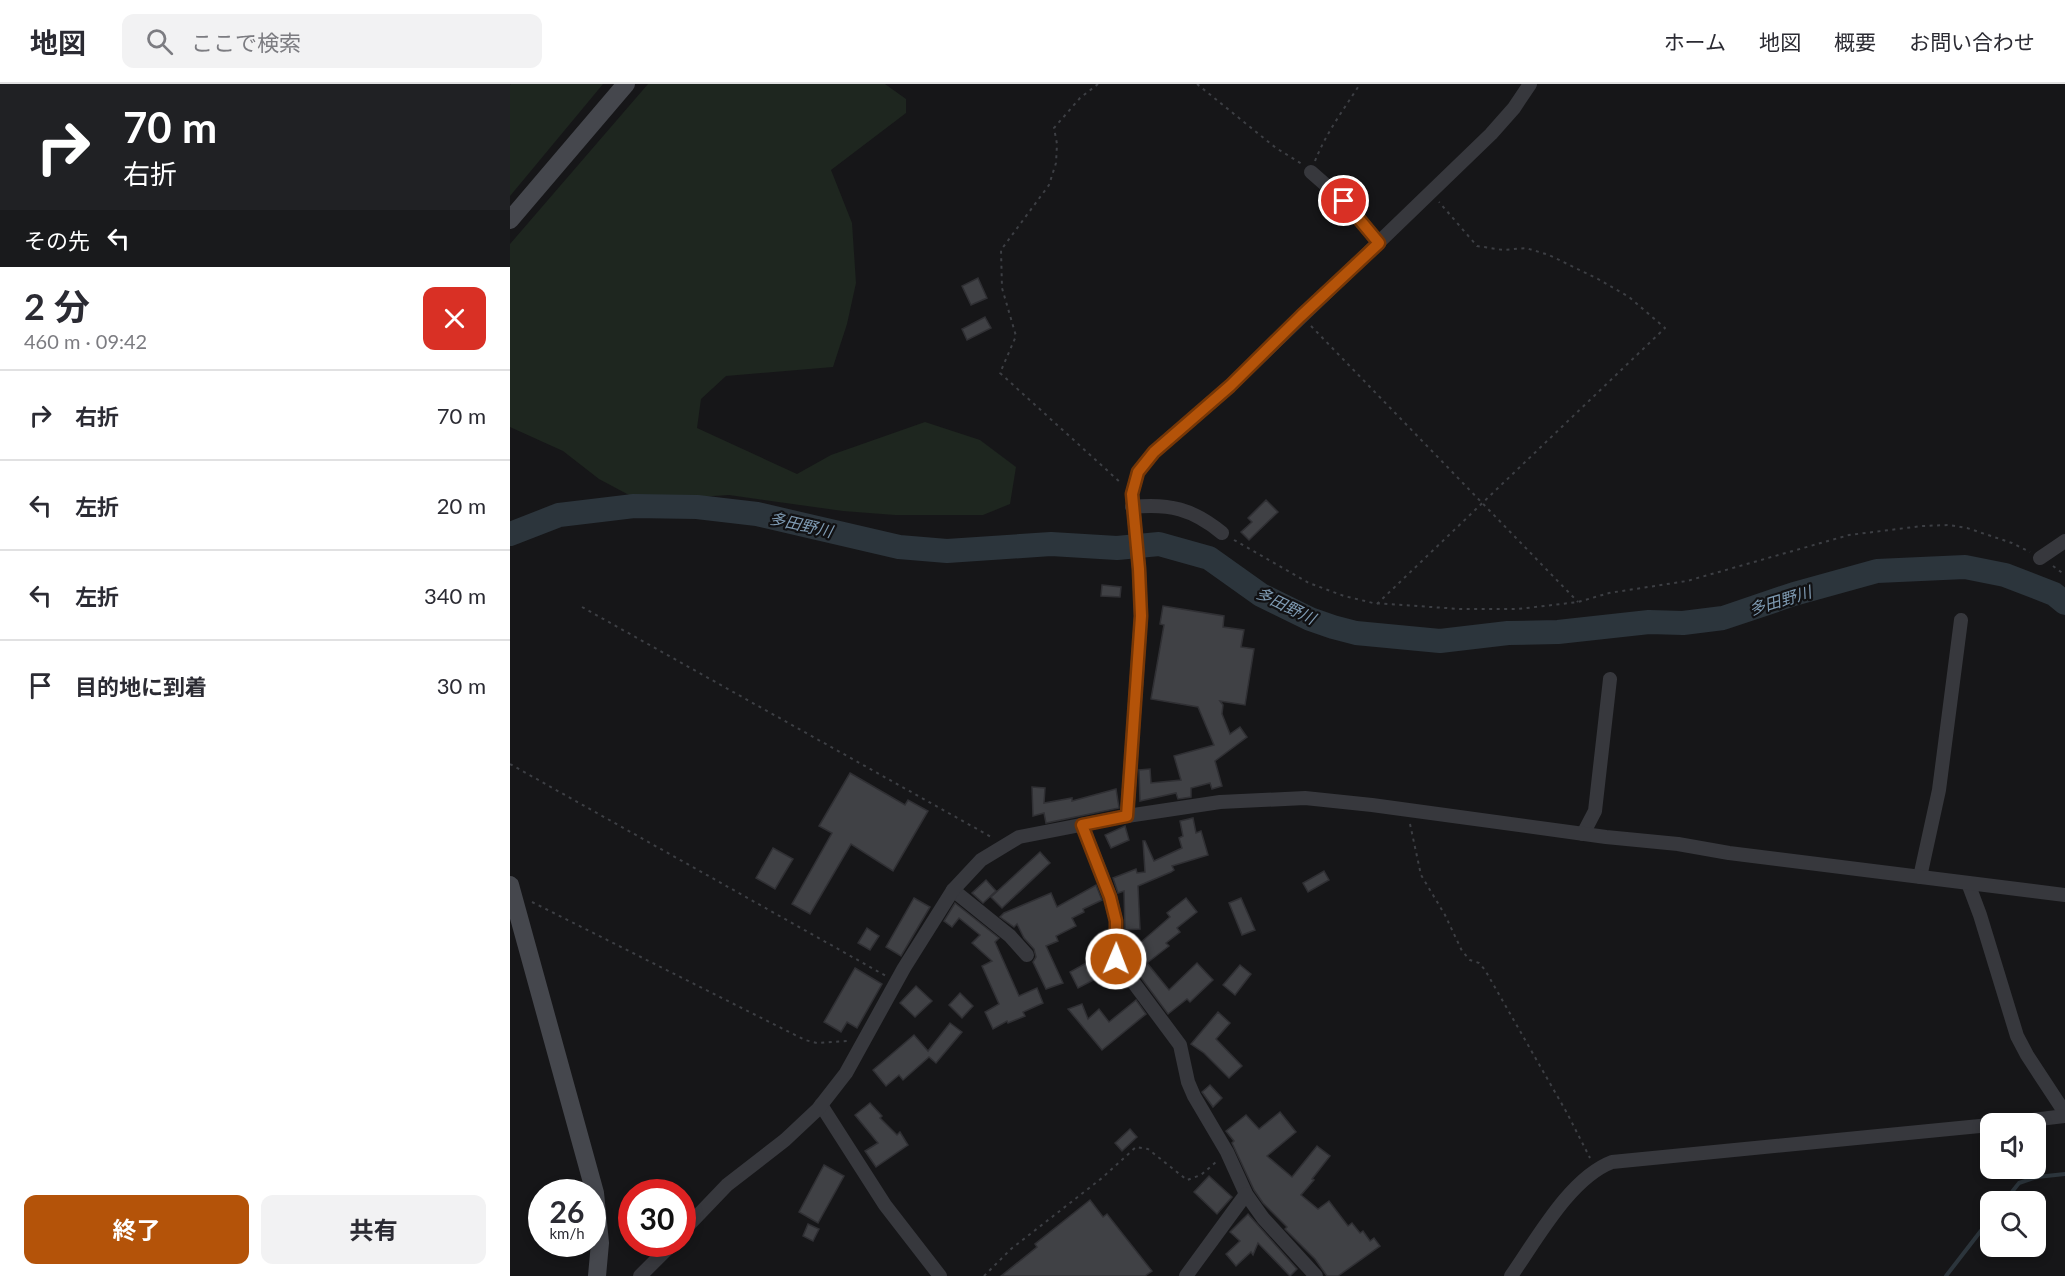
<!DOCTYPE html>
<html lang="ja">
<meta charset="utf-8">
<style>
:root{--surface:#fff;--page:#f2f2f3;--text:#2b2b33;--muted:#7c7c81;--line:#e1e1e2;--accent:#b45309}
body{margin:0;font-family:Lato,"Noto Sans JP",sans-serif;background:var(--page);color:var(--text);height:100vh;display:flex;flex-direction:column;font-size:22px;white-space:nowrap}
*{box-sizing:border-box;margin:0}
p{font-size:20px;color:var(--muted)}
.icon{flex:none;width:33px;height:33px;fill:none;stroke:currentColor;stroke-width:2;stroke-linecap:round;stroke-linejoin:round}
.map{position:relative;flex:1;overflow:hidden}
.drawer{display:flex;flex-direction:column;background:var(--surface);width:510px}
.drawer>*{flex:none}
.top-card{background:#202124;color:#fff;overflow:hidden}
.tools{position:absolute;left:1470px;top:1029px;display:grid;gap:12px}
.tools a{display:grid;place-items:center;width:66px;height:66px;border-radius:12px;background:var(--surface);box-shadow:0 3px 9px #0003;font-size:30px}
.speed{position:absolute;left:18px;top:1095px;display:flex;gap:12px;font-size:30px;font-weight:700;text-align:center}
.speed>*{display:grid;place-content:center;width:78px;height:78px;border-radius:50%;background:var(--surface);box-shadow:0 3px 9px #0003;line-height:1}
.speed small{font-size:15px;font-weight:400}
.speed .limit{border:9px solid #d22;background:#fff;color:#111}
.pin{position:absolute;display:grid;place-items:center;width:51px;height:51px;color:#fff;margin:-26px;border:3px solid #fff;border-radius:50%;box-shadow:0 2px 6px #0007}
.me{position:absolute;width:66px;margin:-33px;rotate:1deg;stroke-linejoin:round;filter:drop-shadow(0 0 4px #0008)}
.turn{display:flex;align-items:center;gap:21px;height:126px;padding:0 24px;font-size:27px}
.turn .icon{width:78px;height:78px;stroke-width:2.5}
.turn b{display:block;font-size:42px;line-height:51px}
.then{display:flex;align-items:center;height:57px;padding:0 24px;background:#0003;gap:12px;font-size:22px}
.round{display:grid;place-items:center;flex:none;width:63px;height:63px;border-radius:12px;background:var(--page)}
.summary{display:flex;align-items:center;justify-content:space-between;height:102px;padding:0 24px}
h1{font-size:36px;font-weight:700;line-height:45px}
.action{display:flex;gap:12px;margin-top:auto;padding:12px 24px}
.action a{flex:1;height:69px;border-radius:12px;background:var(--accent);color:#fff;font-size:24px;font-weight:700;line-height:69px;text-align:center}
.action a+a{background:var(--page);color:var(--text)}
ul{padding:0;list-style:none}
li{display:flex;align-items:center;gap:18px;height:90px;padding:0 24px;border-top:2px solid var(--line)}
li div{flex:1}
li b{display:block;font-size:22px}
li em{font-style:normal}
header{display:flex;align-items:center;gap:36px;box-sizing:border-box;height:84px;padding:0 30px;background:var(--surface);border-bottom:2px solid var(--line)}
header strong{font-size:28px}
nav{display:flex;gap:33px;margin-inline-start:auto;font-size:21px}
.search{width:420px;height:54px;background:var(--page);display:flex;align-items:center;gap:15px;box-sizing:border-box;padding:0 21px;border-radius:12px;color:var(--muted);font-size:22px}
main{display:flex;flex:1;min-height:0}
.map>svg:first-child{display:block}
.green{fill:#1e261f}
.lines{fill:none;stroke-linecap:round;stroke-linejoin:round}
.stream{stroke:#2c353c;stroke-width:4}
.river{stroke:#2c353c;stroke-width:24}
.building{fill:#404145;stroke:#303034;stroke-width:1.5}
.path{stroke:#3d3f44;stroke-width:2;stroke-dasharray:3 4.5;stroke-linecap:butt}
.street{stroke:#37383d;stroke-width:14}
.secondary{stroke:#45474d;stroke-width:18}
.route-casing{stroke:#753606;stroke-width:15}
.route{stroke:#b45309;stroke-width:10}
.labels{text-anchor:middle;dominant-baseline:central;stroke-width:4.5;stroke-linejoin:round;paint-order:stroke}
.water-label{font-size:16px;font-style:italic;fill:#7f9bb3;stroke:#111113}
</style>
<header>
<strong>地図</strong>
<div class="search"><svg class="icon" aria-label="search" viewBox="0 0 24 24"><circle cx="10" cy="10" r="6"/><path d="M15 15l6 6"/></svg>ここで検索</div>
<nav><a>ホーム</a><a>地図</a><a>概要</a><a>お問い合わせ</a></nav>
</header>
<main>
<section class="drawer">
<div class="top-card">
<div class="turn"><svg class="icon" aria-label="right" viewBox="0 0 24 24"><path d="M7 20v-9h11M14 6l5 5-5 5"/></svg><div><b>70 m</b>右折</div></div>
<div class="then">その先<svg class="icon" aria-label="left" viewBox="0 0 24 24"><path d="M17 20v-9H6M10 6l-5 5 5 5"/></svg></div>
</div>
<div class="summary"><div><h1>2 分</h1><p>460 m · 09:42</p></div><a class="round" style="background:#d93025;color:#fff"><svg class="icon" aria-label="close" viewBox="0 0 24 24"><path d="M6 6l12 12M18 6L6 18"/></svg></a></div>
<ul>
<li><svg class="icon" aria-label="right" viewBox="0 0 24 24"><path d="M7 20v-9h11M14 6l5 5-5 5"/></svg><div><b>右折</b></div><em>70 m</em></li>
<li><svg class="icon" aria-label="left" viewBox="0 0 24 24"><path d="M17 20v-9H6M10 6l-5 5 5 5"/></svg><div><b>左折</b></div><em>20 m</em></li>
<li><svg class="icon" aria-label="left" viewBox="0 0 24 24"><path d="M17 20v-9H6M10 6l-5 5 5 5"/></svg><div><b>左折</b></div><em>340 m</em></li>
<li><svg class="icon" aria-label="arrive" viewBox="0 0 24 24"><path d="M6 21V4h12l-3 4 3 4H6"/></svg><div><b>目的地に到着</b></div><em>30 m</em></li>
</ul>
<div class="action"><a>終了</a><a>共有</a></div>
</section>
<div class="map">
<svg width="1555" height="1192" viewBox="0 0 1555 1192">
<rect width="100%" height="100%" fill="#161618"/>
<!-- green -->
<g class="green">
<polygon points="1,0 93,0 0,112 0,1"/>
<polygon points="138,0 375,0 396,15 396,29 321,86 342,139 346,199 337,240 323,283 216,292 191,315 187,344 287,390 321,371 415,338 470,356 506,383 500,420 473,431 385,431 333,427 219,411 156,415 119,411 89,395 53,367 0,343 0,160"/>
</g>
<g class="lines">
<!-- stream -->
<g class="stream">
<polyline points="1494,1118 1509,1099 1527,1093 1555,1090"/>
<polyline points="1436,1192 1480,1135"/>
</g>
<!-- river -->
<polyline class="river" points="0,450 49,431 124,422 187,423 247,430 389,463 437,467 541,460 607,464 649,460 699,474 751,511 800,535 823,543 846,549 930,557 998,549 1048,548 1139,538 1173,539 1213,534 1284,510 1367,487 1455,483 1495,491 1544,510 1555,519"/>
</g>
<!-- building -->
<g class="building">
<polygon points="468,194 477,214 461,221 452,202"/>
<polygon points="475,233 481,244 457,256 452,245"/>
<polygon points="756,416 768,428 739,456 731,448 742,438 738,434"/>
<polygon points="592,501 611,503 610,513 591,512"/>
<polygon points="653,522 714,532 713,543 734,546 731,563 744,565 735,621 710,617 713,621 712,630 720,650 730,643 737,653 705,677 712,702 702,705 700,699 681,704 681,713 668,715 666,709 630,717 629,686 640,685 641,699 671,696 664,672 704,661 688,623 641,615 654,541 650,540"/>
<polygon points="340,689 395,721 398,716 418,727 383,787 341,760 300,830 282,820 322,749 309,742"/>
<polygon points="522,703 535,704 534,719 562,714 562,717 606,705 609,724 536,739 534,729 523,732"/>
<polygon points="683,734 686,749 691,747 698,771 662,782 664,786 661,788 628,802 630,845 615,846 614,807 608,809 603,794 626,785 627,789 635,788 633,757 635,757 644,777 672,764 669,754 673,752 670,737"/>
<polygon points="615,742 619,756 601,764 595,751"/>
<polygon points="263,764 283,775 265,805 246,794"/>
<polygon points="530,768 540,779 492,824 481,813"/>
<polygon points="814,787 819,796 798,808 793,799"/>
<polygon points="476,796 486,807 473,819 462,809"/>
<polygon points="586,801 592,816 573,825 574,828 562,834 566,842 546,852 548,857 536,862 553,899 536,905 523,878 526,873 524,865 514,854 507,840 504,843 490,833 494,829 541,809 547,823"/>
<polygon points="404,814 420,823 391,872 376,863"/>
<polygon points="676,814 687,828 667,844 670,848 656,859 659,862 637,879 659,906 687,879 703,896 680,918 677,915 658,930 615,872 660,833 657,829"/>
<polygon points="731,814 745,846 732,851 719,819"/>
<polygon points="445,819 489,854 485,858 509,912 527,904 533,919 513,928 515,932 498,939 497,937 483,945 475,928 489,920 472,882 482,877 462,859 470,851 449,834 442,843 434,837"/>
<polygon points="357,844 369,852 360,866 348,859"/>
<polygon points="594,869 603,886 568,904 560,888"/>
<polygon points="730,881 741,890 725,911 713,901"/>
<polygon points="345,884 372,900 347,944 337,938 331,948 314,938"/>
<polygon points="406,902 422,917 405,933 390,919"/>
<polygon points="450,909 463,922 452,934 439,921"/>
<polygon points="626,916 636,930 592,966 558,925 572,920 578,935 589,925 599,938"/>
<polygon points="708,928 720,939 706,955 732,982 719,994 694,969 681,960"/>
<polygon points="440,939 452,948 426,979 419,973 393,996 389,991 376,1002 363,986 404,951 418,967"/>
<polygon points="700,1001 712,1014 703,1023 692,1008"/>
<polygon points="360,1019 372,1032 370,1034 387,1051 390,1048 398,1061 366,1083 355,1067 368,1059 345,1031"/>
<polygon points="770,1028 786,1048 757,1072 782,1093 807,1062 820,1072 802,1095 804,1096 791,1111 808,1125 819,1117 838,1142 842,1139 850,1149 853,1147 860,1157 864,1154 870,1162 828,1192 817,1192 805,1175 775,1145 777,1143 753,1119 744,1106 722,1059 724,1057 716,1047 736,1031 749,1045"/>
<polygon points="620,1045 627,1053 612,1067 605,1059"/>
<polygon points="314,1081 334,1092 308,1139 289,1128"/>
<polygon points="699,1092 722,1113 707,1130 684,1108"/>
<polygon points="580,1116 593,1133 597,1130 642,1187 635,1192 491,1192 527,1163 525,1160"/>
<polygon points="738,1130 787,1185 780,1192 748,1159 743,1171 741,1168 726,1182 716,1170 730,1157 720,1148"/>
<polygon points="298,1140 309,1145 303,1157 293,1152"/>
</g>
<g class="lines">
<!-- path -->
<g class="path">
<polyline points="588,0 570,14 544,44 547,60 546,79 539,101 491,166 492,204 506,252 490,289 611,399"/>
<polyline points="687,0 766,64 792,80"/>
<path d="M805,77c11,-28 29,-52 45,-77"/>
<polyline points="801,242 1068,518"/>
<polyline points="724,456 799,499 834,512 863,519 950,525 1008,525 1068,518 1099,509 1177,497 1339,451 1412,442 1439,441 1457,444 1502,459 1520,468"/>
<polyline points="1543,482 1555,491"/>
<polyline points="867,520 1155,244 1119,213 1088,195 1039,171 1016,164 993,166 967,162 929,118"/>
<polyline points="72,523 483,754"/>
<polyline points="0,680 376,892"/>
<polyline points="900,740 911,791 935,831 952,867 960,876 969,879 975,886 1057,1029 1080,1074"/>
<polyline points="22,818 295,956 307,959 337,957"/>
<polyline points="474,1192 501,1165 592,1094 626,1063 638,1065 677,1096 691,1091 706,1078"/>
</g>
<!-- street -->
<g class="street">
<polyline points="801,88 834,117 869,159"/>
<path d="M622,423c37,-4 61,2 90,26"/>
<polyline points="1530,474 1555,457"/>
<polyline points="617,732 631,532 629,485 622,410 628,388 644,368 720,302 981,50 1004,24 1020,0"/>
<polyline points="572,741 600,812 606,837 606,875 670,961 678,998 684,1012 717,1068 736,1110 753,1134 806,1192"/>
<polyline points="1073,750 1085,727 1100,595"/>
<polyline points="1410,793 1429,706 1451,536"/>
<polyline points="1458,799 1470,831 1507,952 1517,971 1555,1029"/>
<polyline points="443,806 500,852 517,871"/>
<polyline points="311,1021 375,1121 430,1192"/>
<polyline points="1489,1040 1555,1032"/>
<polyline points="172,1148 217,1101 275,1056 308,1025 336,989 394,884 443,806 471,776 509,753 617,732 710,718 795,714 862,721 1096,753 1168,760 1219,769 1555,811"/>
<polyline points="130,1192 162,1160"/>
<polyline points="676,1192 736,1110"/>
<path d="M1001,1192c26,-37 59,-98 101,-114l378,-37"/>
</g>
<!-- secondary -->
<g class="secondary">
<polyline points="0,136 116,0"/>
<polyline points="0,801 85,1109 90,1159 87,1192"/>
</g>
</g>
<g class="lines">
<defs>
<polyline id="route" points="606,875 606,837 600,813 572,741 617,732 631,532 629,485 622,410 628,388 644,368 720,302 791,232 869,159 834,117"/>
</defs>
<!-- route casing -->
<use href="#route" class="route-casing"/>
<!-- route -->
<use href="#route" class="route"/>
</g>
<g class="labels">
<!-- water labels -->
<g class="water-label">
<text transform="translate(291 440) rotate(13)">多田野川</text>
<text transform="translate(1270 516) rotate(-17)">多田野川</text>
<text transform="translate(776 521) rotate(26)">多田野川</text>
</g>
</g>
</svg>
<div class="tools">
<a><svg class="icon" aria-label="sound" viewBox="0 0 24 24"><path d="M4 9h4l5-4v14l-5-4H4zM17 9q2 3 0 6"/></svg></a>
<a><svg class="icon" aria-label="search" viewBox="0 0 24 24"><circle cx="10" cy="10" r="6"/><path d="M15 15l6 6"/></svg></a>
</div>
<div class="speed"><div>26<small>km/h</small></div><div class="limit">30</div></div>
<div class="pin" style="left:834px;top:117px;background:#d93025"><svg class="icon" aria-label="arrive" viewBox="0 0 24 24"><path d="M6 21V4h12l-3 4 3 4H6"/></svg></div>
<svg class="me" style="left:606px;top:875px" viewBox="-20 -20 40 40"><circle r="17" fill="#b45309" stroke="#fff" stroke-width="3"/><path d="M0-11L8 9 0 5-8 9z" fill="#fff"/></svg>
</div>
</main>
